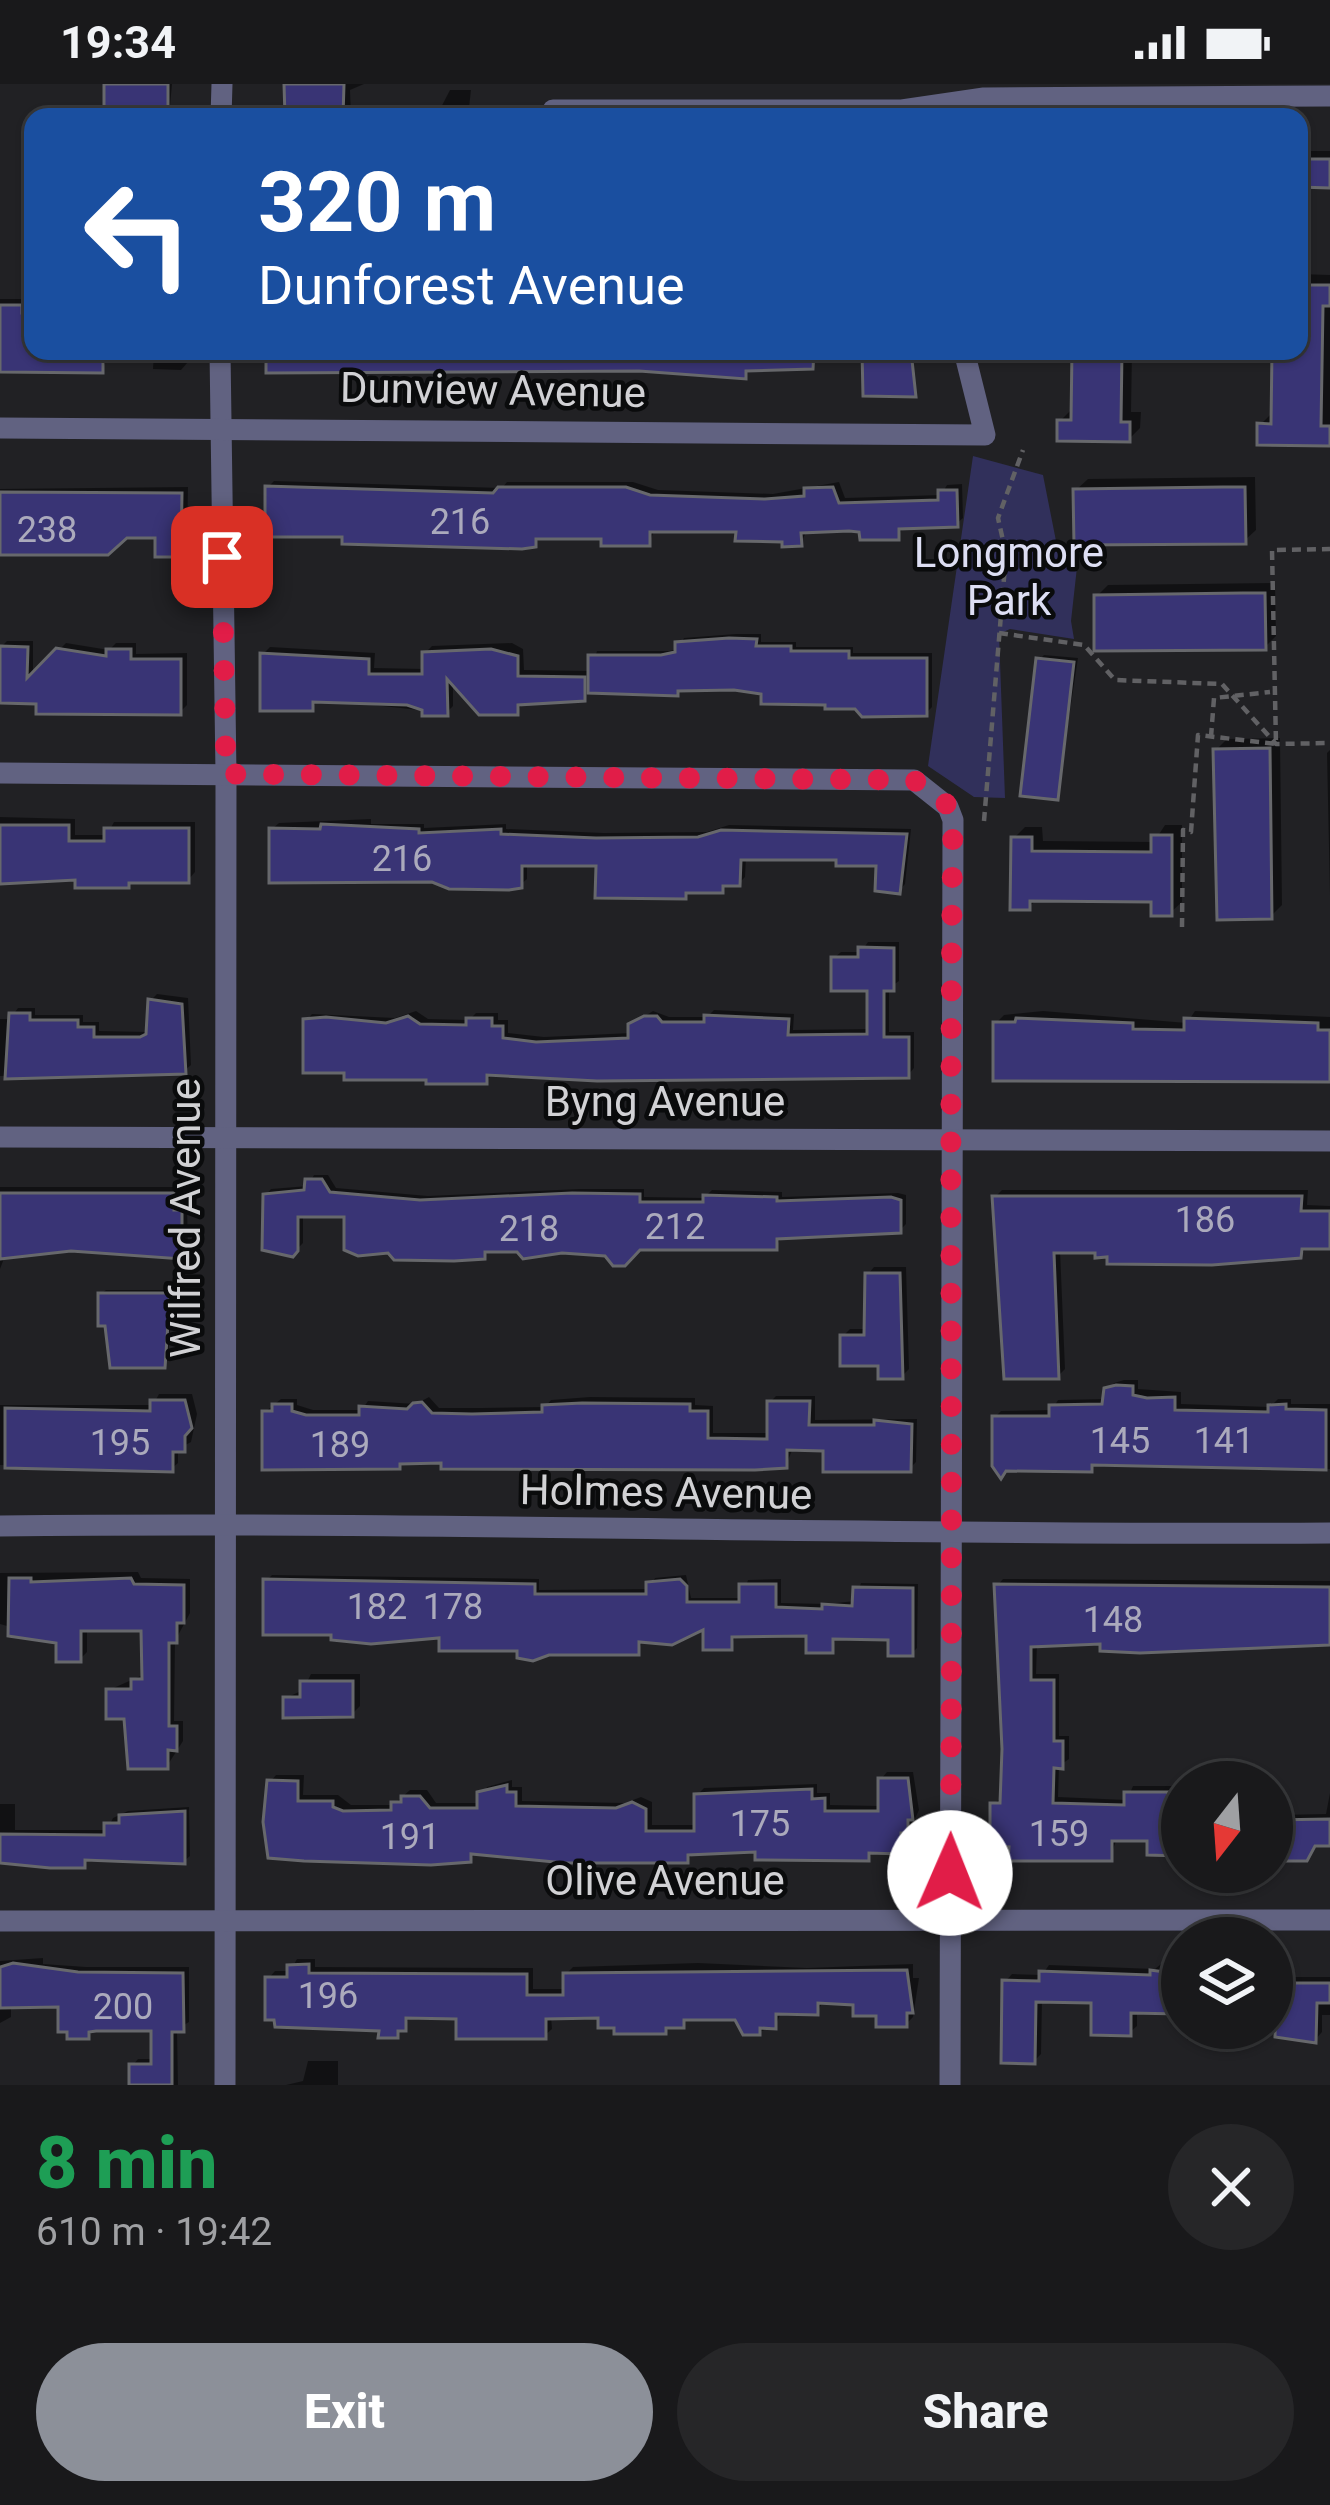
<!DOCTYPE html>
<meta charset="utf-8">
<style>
:root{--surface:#19191b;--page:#262628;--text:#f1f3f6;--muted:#9fa0a3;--line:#37383a;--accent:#8c9099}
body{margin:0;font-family:Roboto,sans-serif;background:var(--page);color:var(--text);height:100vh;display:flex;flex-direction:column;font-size:45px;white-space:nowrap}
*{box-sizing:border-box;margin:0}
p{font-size:39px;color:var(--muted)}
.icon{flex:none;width:66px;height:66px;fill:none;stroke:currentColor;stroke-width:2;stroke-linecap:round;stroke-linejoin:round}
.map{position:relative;height:2001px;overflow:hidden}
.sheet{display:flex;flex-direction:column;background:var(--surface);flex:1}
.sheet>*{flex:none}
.banner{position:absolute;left:24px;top:24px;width:1284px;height:252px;border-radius:24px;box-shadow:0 3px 9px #0004,0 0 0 3px var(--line);background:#1a4fa0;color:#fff;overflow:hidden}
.needle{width:78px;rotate:197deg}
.tools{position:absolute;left:1161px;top:1677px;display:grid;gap:24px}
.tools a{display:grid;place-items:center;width:132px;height:132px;border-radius:50%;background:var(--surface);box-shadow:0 3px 9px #0004,0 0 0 3px var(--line);font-size:60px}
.pin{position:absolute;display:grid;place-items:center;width:102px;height:102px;color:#fff;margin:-51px;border-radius:24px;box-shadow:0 6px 18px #0006}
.me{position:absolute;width:132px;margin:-66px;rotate:1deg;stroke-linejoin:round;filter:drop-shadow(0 0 9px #0008)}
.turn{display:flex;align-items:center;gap:42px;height:252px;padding:0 36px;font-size:54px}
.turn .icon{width:156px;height:156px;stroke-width:2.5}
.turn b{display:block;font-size:84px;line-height:102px}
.round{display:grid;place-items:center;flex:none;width:126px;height:126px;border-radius:63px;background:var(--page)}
.head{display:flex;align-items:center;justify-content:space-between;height:204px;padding:0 36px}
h1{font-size:72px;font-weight:800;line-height:90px;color:#1e9e55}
.button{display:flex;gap:24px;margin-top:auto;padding:24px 36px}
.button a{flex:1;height:138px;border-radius:72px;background:var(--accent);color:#fff;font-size:48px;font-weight:800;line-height:138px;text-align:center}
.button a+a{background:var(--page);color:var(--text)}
.status{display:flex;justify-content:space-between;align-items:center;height:84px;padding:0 60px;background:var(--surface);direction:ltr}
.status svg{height:33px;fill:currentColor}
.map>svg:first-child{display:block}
.green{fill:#31305b}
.shadow{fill:#0007}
.building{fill:#393475;stroke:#67686c;stroke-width:3}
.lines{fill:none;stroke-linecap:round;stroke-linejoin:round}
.path{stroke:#616164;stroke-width:4.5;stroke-dasharray:9 6;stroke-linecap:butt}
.street{stroke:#616281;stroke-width:21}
.route{stroke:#e11d48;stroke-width:21;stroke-dasharray:0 37.8}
.labels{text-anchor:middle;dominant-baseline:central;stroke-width:9;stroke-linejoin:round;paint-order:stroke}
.number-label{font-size:36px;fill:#abaabc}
.street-label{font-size:42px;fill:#d1d1d4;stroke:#0a0b0c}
.park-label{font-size:42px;fill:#dddef3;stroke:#0a0b0c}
</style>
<div class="status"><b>19:34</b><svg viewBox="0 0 49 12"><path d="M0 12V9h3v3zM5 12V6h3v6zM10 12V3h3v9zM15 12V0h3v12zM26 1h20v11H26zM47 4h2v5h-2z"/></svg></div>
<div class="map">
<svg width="1330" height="2001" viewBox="0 0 1330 2001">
<rect width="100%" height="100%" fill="#212124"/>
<!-- green -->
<polygon class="green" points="973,372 1043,391 1057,462 1079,465 1071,537 1074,555 1010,545 999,550 1005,714 974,713 928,682"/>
<!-- shadow -->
<g class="shadow">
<polygon points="105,0 172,0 169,33 106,33"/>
<polygon points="285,0 364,0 350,6 351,33 284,33"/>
<polygon points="450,6 471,6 468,33 436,33"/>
<polygon points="1299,67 1330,67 1330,101 1299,100"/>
<polygon points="1299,190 1330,191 1330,359 1260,341 1272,329 1275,267 1299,267"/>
<polygon points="0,215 33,215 33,267 189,267 188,278 181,286 153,285 154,268 110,268 102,286 0,285"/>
<polygon points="1075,267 1132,267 1131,328 1141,328 1140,344 1129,355 1060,337 1072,325"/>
<polygon points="1255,393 1256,446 1244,457 1076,406 1088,395"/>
<polygon points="274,397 502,404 507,398 633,398 658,406 773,410 839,398 845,414 941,411 947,401 962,400 963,434 956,440 904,441 898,453 862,446 807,446 801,459 739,446 655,445 649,459 604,452 543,452 534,460 345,450 268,403"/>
<polygon points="188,403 187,463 180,470 158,451 0,467 0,405"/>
<polygon points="1275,499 1276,552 1265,563 1097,512 1108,501"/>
<polygon points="736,550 761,550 761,558 796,558 796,563 853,563 853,569 932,569 932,623 926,629 764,607 681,604 676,609 591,606 583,614 524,617 517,628 453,597 453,622 446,629 319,615 312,624 263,570 270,563 375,569 374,584 425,585 425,569 432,562 512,559 523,565 524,586 591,587 597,567 669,567 678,565 684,554"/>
<polygon points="7,557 33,557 33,592 66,559 109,566 116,559 136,559 136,570 187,569 187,621 180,628 0,616 0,564"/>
<polygon points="1044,571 1078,574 1057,713 1039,576"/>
<polygon points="1280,654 1282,821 1271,832 1216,666 1227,655"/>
<polygon points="1330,666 1330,812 1327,669"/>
<polygon points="0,733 75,735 75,751 107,751 114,738 195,738 195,788 188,796 132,796 127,801 78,793 0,798"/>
<polygon points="371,735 371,740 424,740 424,744 506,740 506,745 604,749 707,748 729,741 911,745 905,800 899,807 880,779 746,773 745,793 739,799 691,806 685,812 599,779 527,779 527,795 520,801 272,745 279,739"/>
<polygon points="1165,741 1182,741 1182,818 1170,829 1154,815 1038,814 1029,823 1014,754 1025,743 1042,743 1043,757 1154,758"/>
<polygon points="868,858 899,858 899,897 889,904 889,948 914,948 914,984 908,991 492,991 486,997 306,937 312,930 395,934 416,927 428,935 469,936 476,929 498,929 498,936 508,936 508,949 544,953 631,949 631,941 653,927 669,933 707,933 714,926 794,930 793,946 870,945 870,904 834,874 841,868 861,868"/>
<polygon points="157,910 188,914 191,981 184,987 0,992 0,935 10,935 18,924 35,924 35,931 83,931 83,938 99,938 99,947 149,948 151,916"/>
<polygon points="1043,927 1187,939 1195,927 1330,933 1330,998 996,939 1004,931"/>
<polygon points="314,1091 328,1091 336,1104 428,1112 580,1105 644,1105 644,1113 704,1114 712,1106 782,1108 782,1113 898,1109 906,1111 906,1140 900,1146 782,1152 776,1163 639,1163 607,1169 491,1165 484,1172 347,1130 303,1130 303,1159 292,1170 266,1111 271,1105 308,1102"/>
<polygon points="0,1103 179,1103 179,1121 187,1121 188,1166 181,1172 42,1165 35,1171 5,1172 0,1185"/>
<polygon points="1002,1106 1308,1106 1307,1121 1330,1122 1330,1163 1307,1164 1300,1171 1060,1166 1065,1285 1058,1292 995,1113"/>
<polygon points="874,1183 906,1183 909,1285 902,1292 843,1252 850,1245 867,1245 868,1190"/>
<polygon points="106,1206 173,1206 168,1276 163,1281 101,1210"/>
<polygon points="1124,1296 1138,1296 1138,1305 1181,1308 1181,1320 1270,1323 1278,1315 1291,1315 1291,1320 1330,1320 1330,1385 1097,1378 1091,1384 995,1333 1001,1327 1052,1326 1058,1316 1106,1315 1114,1299"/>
<polygon points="159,1310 192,1310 197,1330 191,1358 178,1365 178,1379 171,1385 0,1381 0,1321 153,1321"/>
<polygon points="776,1312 815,1312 815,1336 917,1335 916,1378 910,1384 826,1364 793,1364 786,1381 444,1375 265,1328 281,1315 297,1315 297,1321 313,1326 362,1326 368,1317 416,1320 429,1313 439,1324 481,1324 545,1323 551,1316 590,1313 695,1314 695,1321 713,1322 713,1349 770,1349 770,1318"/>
<polygon points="138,1488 141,1494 190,1495 190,1529 175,1557 174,1637 183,1637 183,1657 167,1682 109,1606 145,1590 144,1544 87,1544 87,1568 80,1575 60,1557 0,1540 0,1489"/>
<polygon points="272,1491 539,1495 539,1506 649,1505 655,1494 686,1491 691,1514 742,1514 748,1496 781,1495 781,1519 827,1520 855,1517 861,1499 918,1500 917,1564 912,1569 891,1553 837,1552 831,1566 809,1549 736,1550 731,1563 706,1541 643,1556 638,1568 548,1568 542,1574 520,1571 520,1564 442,1551 266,1497"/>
<polygon points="1003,1495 1330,1497 1330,1557 1037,1559 1036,1590 1059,1590 1059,1652 1069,1652 1069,1675 1059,1682 1058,1713 1127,1716 1133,1702 1173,1702 1182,1707 1182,1769 1150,1754 1117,1754 1110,1774 1012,1760 993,1720 1003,1713 1003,1562 998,1562 995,1540 997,1502"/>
<polygon points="311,1590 360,1590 360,1622 352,1630 286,1614 303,1606"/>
<polygon points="887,1688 913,1688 919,1726 900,1767 875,1767 868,1774 758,1765 693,1770 687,1776 478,1767 470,1775 270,1772 270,1698 276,1691 304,1691 303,1711 338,1711 351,1721 393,1721 410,1706 427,1706 436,1719 480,1719 487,1703 512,1696 512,1703 522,1703 522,1717 625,1719 641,1713 652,1718 652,1741 698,1741 697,1711 704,1704 817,1700 817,1709 830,1709 830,1721 881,1722 881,1695"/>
<polygon points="1330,1709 1330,1759 1317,1759 1306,1774 1272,1774 1272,1713 1279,1713 1279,1731 1326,1730"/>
<polygon points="0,1720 15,1720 15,1746 107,1746 113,1734 128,1727 189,1723 190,1772 184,1777 0,1778"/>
<polygon points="43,1874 43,1880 86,1883 189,1883 189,1938 177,1945 178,2001 130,2001 132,1982 138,1975 154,1975 154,1944 94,1946 87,1952 61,1920 11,1921 11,1933 0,1939 0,1877"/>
<polygon points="297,1875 315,1875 315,1883 533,1884 533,1905 566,1905 566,1890 573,1883 698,1879 807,1884 913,1880 913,1894 919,1894 913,1933 906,1940 856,1919 824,1916 817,1928 782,1927 775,1942 759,1948 736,1933 691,1933 665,1947 617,1941 601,1931 551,1932 552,1945 544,1952 459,1932 412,1931 397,1951 268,1895 275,1887 290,1887"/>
<polygon points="1161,1880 1182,1880 1182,1927 1137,1926 1137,1942 1129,1949 1094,1916 1042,1916 1041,1970 1034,1977 1005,1898 1012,1890 1042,1891 1049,1881 1155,1885"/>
<polygon points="1272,1893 1330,1893 1330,1931 1322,1931 1322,1948 1315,1956 1286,1955 1286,1950 1187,1956 1187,1944 1272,1944"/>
<polygon points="308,1977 338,1977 338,2001 286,2001 303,1997"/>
</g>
<!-- building -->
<g class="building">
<rect x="104" y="0" width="64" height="33"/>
<polygon points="284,0 344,0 343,33 285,33"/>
<polygon points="1299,75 1330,75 1330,104 1299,103"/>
<polygon points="1299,201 1330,201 1330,222 1323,222 1321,342 1330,342 1330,362 1257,361 1257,339 1271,340 1272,267 1299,267"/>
<polygon points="0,221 22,221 22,229 33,229 33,267 103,267 103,289 0,288"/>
<polygon points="266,267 814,267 813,285 746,287 746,295 639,287 266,289"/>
<polygon points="862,267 911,267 916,313 863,312"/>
<polygon points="1072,267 1122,267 1121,338 1130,338 1130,358 1057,357 1057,336 1071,336"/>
<polygon points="265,402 493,409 498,403 626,403 650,411 765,415 804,412 804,404 833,403 839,419 938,416 938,406 957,406 958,443 899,445 899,456 860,456 859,448 849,447 801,449 802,462 782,463 782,458 735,457 736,448 650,448 650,462 601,462 601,455 536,455 536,463 522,465 342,460 342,453 265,453"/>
<polygon points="1223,403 1245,403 1246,460 1074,461 1073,405"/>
<polygon points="0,408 182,409 181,473 155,473 155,454 127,454 108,471 0,471"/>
<polygon points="1243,509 1265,509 1266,566 1094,567 1094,511"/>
<polygon points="729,554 757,555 756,562 791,562 791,567 849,567 849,574 927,574 927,632 862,633 855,625 825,625 825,621 761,620 761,610 734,606 678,607 678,612 588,609 588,571 661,571 675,568 675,558"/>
<polygon points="0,562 28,563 27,594 56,564 106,572 106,565 131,565 131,575 181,575 181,631 36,630 36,620 0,619"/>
<polygon points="491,565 518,572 518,592 585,593 585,617 518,621 518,631 479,631 447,595 448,632 422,632 422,626 407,621 313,618 313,627 260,627 260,569 369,575 369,590 422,590 422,568"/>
<polygon points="1036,574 1074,578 1058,716 1020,712"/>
<polygon points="1270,664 1272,835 1217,836 1213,665"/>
<polygon points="321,740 419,745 419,749 501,745 501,750 596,754 698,753 721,746 907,750 900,810 875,807 876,782 836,782 836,776 741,776 740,802 723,802 723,809 686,809 686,815 595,814 596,782 522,782 522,804 509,806 449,805 432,798 269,799 269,744 320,745"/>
<polygon points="0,741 69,741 69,757 104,757 104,744 189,744 189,799 129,799 129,804 75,804 75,796 0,800"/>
<polygon points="1151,751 1172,751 1172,832 1151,832 1151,818 1030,817 1030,826 1010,826 1011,753 1032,753 1032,767 1151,768"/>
<polygon points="858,863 894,864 894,907 884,907 884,953 909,953 909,994 597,997 487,991 487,1000 426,1000 426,996 344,996 344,989 303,989 303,935 326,933 386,939 408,932 420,940 466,941 466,934 492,934 492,942 503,942 503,954 536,958 628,954 628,940 644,932 657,932 662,938 704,938 704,931 789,935 788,951 867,950 867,907 831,907 831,873 858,873"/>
<polygon points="148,915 182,920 186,990 5,995 9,929 30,929 30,936 78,936 78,943 94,943 94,953 140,953 146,950"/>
<polygon points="1016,934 1133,939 1133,945 1184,946 1184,934 1318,939 1318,946 1330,946 1330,998 993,997 993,938 1015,938"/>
<polygon points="305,1095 322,1095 330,1108 420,1116 572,1109 640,1110 640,1118 703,1118 703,1111 777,1113 777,1117 891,1113 901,1116 901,1149 777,1155 777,1166 640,1166 625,1182 613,1182 605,1172 562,1169 523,1175 517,1168 485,1168 485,1175 454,1177 394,1176 388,1169 358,1172 344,1166 344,1133 298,1133 298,1167 293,1173 262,1166 263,1110 304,1106"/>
<polygon points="0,1109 174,1109 174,1126 182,1126 182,1175 71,1167 0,1175"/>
<polygon points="992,1112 1302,1112 1301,1127 1330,1127 1330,1165 1302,1165 1301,1174 1212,1181 1107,1180 1107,1173 1095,1174 1095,1169 1054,1169 1059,1295 1004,1295"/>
<polygon points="865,1189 900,1189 903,1295 878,1295 878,1282 840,1282 840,1251 864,1251"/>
<polygon points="98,1209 170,1209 165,1284 110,1284 105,1242 98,1242"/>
<polygon points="1116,1301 1133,1302 1133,1311 1147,1314 1175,1313 1175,1326 1268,1328 1268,1321 1286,1320 1286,1325 1326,1326 1326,1386 1092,1381 1092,1388 1006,1387 1001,1395 992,1382 992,1332 1049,1332 1049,1321 1102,1320 1104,1304"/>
<polygon points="150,1316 185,1316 192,1344 185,1352 185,1368 173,1368 173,1388 5,1384 5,1324 150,1327"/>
<polygon points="767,1317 810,1317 809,1341 874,1341 874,1336 912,1340 911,1388 823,1388 823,1367 787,1366 787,1384 755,1386 441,1385 441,1379 400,1380 400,1385 262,1386 262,1327 272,1327 272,1320 292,1320 292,1327 306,1331 359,1331 359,1322 407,1325 413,1319 422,1318 432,1329 472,1330 542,1328 542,1321 582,1319 690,1320 690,1327 708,1327 708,1354 767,1355"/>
<polygon points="9,1494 31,1494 31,1498 131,1494 134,1500 184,1501 184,1539 177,1539 177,1559 169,1559 169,1642 177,1642 177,1667 168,1666 168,1685 128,1685 124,1635 106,1635 106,1605 131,1605 131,1595 142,1595 141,1547 81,1547 81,1578 56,1578 56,1559 8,1552"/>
<polygon points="263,1495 535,1500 535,1510 646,1510 646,1498 680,1495 687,1502 687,1518 739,1518 739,1500 776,1500 776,1523 822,1525 822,1520 852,1522 853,1503 913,1504 913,1572 888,1572 888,1556 833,1555 833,1569 806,1569 806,1552 732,1553 732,1566 703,1566 703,1546 672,1561 639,1558 639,1571 549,1571 533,1577 517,1574 517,1567 439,1567 439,1554 371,1560 331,1556 331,1551 263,1551"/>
<polygon points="994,1500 1330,1503 1330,1561 1140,1569 1100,1567 1100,1560 1031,1563 1031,1596 1054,1596 1054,1657 1063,1657 1063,1685 1054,1684 1053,1719 1124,1721 1124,1708 1168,1708 1168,1718 1182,1718 1182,1772 1147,1771 1147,1757 1112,1757 1112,1777 1008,1777 1009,1763 990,1762 990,1719 1000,1719 1002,1665"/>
<polygon points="300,1597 353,1597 353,1633 283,1634 283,1613 300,1613"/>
<polygon points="878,1694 908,1694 913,1736 908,1736 908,1749 901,1749 901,1770 869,1769 869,1777 755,1776 755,1768 688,1771 688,1779 565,1779 471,1770 471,1778 431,1781 304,1777 268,1774 263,1738 267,1696 298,1697 298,1717 333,1717 333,1723 343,1727 391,1726 391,1718 401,1718 401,1712 420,1712 430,1724 477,1724 477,1708 507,1701 507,1708 516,1708 516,1722 616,1724 632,1718 646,1725 646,1747 694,1747 694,1710 812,1705 812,1715 825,1714 825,1727 878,1727"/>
<polygon points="185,1727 185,1780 85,1776 85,1784 50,1784 0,1779 0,1750 104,1751 104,1739 119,1739 119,1731"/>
<polygon points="1330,1735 1330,1762 1315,1762 1307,1777 1272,1777 1272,1736"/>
<polygon points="13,1879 78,1888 183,1889 184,1948 172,1948 172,2001 129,2001 129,1980 151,1980 151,1947 96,1947 89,1948 89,1955 67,1955 67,1948 58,1948 58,1923 0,1924 0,1883"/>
<polygon points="309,1880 309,1889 527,1890 527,1911 563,1911 563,1889 907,1886 913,1929 907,1929 907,1943 876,1943 876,1932 853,1932 853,1921 818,1919 818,1931 776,1930 776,1945 760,1944 760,1951 743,1951 735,1936 684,1936 684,1944 666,1944 666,1950 614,1950 614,1944 598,1944 598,1934 546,1935 546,1955 456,1955 456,1935 406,1934 406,1947 398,1947 398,1954 378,1954 379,1947 275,1943 274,1936 265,1936 265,1893 287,1893 287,1881"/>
<polygon points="1150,1886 1180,1890 1179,1930 1131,1929 1131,1952 1091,1951 1091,1919 1036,1918 1035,1980 1001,1979 1002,1896 1039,1897 1039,1887 1150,1891"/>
<polygon points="1276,1899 1330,1899 1330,1919 1317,1919 1316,1959 1275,1953"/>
</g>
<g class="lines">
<!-- path -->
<g class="path">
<polyline points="999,549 1084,561 1115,596 1222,600 1276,660 1330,659"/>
<polyline points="1211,653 1214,614 1270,608"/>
<polyline points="984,737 1006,470 998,434 1023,366"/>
<polyline points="1182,843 1183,746 1191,748 1198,651 1276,660 1272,466 1330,465"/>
</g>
<!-- street -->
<g class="street">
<polyline points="553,26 902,26 984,14 1330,12"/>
<polyline points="221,33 222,0"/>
<polyline points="220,267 226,690 225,2001"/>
<polyline points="0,344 985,351 964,267"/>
<polyline points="0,689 914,696 948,723 953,736 950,2001"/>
<polyline points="0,1053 1330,1057"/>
<path d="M0,1442c443,-5 887,10 1330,7"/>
<polyline points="0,1837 1330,1836"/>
</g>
</g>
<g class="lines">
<!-- route -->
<path class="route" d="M222,473l4,217 688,6 35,26 4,14c-5,352 1,702 -3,1053"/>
</g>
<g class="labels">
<!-- number labels -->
<g class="number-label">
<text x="460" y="438">216</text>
<text x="47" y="446">238</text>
<text x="402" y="775">216</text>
<text x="1205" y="1136">186</text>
<text x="675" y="1143">212</text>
<text x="529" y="1145">218</text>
<text x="1120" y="1357">145</text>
<text x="1224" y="1357">141</text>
<text x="120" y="1359">195</text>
<text x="340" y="1361">189</text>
<text x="377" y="1523">182</text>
<text x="453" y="1523">178</text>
<text x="1113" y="1536">148</text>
<text x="760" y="1740">175</text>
<text x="1059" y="1750">159</text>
<text x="410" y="1753">191</text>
<text x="328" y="1912">196</text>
<text x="123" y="1923">200</text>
</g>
<!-- street labels -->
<g class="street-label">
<text transform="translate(493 306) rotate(1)">Dunview Avenue</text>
<text x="665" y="1017">Byng Avenue</text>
<text transform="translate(185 1134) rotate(-90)">Wilfred Avenue</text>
<text transform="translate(666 1408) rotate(1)">Holmes Avenue</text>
<text x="665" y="1796">Olive Avenue</text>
</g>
<!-- park labels -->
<g class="park-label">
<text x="1009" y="468">Longmore<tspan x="1009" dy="48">Park</tspan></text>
</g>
</g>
</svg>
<div class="tools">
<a><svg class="needle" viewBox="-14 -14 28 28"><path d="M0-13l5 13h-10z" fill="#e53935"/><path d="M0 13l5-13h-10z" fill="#9fa0a3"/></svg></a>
<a><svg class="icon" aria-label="layers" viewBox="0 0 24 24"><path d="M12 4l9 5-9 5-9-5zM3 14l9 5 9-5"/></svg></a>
</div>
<div class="pin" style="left:222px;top:473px;background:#d93025"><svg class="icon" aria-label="arrive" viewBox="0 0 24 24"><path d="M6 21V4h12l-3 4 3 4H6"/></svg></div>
<svg class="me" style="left:950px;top:1789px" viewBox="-20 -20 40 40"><circle r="19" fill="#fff"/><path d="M0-13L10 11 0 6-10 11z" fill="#e11d48"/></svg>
<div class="banner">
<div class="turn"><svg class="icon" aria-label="left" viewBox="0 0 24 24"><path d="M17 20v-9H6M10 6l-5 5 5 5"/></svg><div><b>320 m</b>Dunforest Avenue</div></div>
</div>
</div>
<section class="sheet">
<div class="head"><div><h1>8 min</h1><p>610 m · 19:42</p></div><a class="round"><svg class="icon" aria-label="close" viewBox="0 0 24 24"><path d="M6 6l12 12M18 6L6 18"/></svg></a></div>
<div class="button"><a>Exit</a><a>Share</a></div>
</section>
